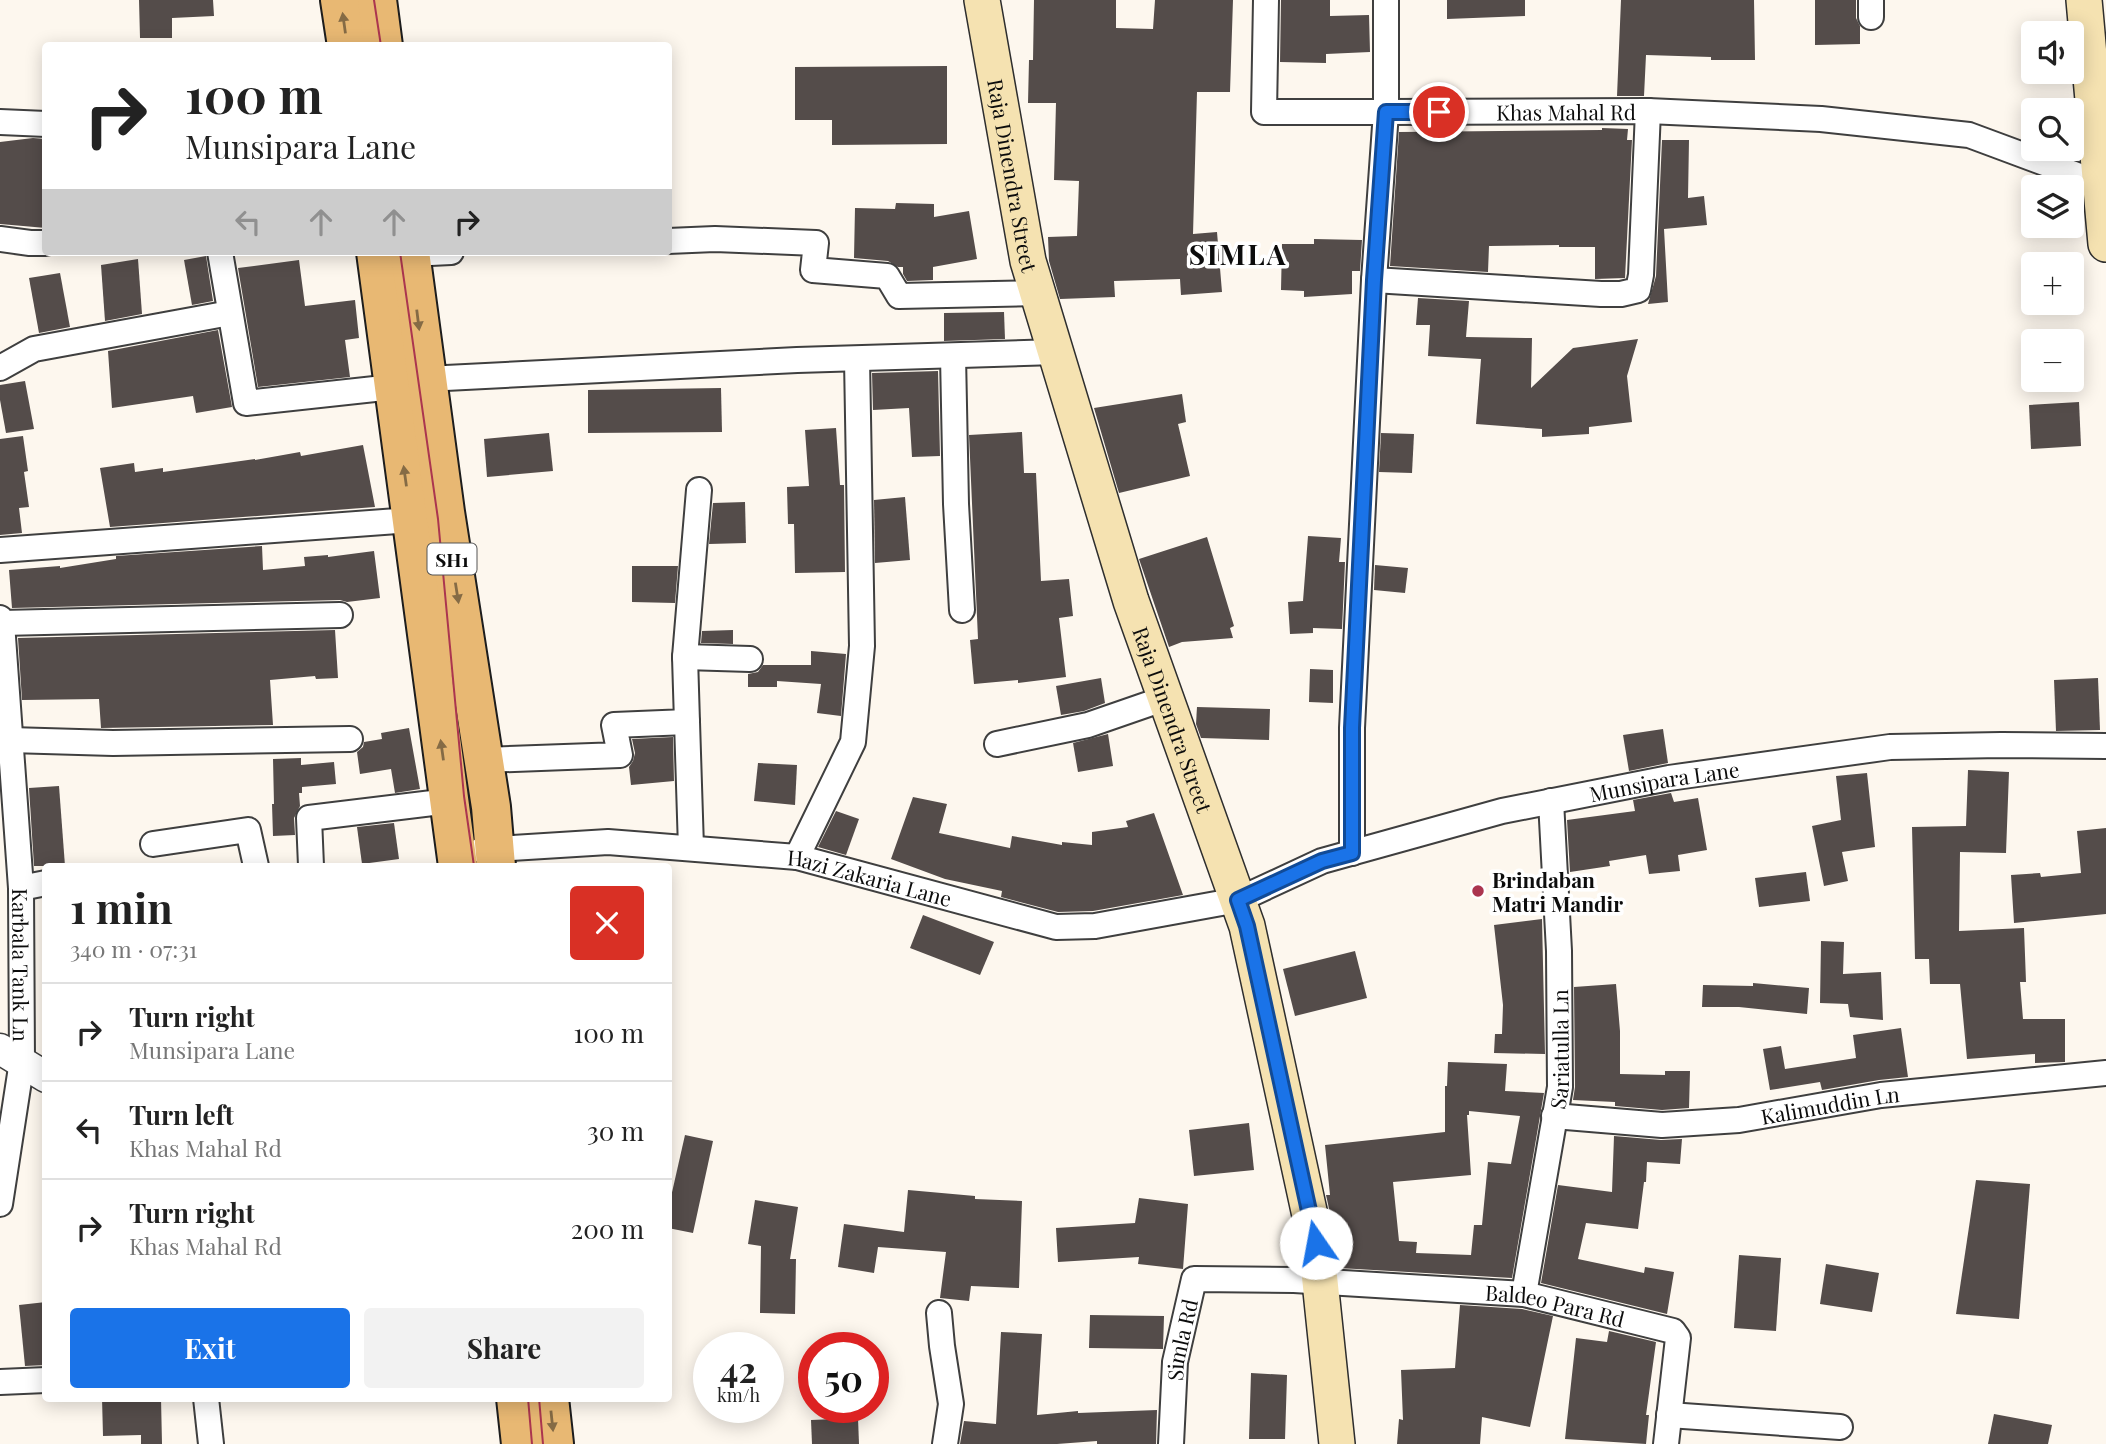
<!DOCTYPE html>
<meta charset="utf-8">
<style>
:root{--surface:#fff;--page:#f2f2f2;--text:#222;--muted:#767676;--line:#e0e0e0;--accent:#1a73e8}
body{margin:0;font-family:"Playfair Display",serif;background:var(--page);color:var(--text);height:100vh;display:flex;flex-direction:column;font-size:26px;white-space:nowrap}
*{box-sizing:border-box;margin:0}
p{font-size:23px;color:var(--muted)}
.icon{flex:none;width:38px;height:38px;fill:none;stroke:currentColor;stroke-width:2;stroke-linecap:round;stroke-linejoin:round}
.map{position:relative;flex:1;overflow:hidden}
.sheet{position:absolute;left:42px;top:863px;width:630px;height:539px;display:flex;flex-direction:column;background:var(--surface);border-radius:7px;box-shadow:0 4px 18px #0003}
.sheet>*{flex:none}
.banner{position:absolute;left:42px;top:42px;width:630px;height:214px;border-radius:7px;box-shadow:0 4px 18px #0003;background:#fff;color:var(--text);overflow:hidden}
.controls{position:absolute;left:2021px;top:21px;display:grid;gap:14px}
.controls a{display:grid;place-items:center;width:63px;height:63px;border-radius:7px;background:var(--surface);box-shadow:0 4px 18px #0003;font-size:35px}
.speed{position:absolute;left:693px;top:1332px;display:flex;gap:14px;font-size:35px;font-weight:700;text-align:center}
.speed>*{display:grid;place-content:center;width:91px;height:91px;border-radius:50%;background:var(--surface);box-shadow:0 4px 18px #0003;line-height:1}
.speed small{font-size:18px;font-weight:400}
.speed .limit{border:10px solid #d22;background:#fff;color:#111}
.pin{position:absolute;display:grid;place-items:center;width:60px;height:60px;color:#fff;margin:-30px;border:4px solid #fff;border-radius:50%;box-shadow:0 2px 7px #0007}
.me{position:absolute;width:77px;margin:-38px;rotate:348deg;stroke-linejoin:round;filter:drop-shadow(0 0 5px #0008)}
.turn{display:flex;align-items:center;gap:24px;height:147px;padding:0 28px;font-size:32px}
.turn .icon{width:91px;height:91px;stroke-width:2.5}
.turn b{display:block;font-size:49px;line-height:60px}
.lanes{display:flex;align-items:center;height:66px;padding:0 28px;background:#0003;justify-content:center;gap:35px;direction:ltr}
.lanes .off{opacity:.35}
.round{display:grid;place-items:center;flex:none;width:74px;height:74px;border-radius:7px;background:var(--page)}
.headline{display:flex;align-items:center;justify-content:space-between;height:119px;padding:0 28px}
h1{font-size:42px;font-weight:700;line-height:52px}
.action{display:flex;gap:14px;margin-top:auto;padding:14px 28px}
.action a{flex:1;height:80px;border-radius:7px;background:var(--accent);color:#fff;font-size:28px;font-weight:700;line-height:80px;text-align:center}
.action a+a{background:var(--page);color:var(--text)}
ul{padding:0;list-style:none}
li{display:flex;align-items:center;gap:21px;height:98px;padding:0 28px;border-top:2px solid var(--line)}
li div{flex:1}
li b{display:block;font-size:26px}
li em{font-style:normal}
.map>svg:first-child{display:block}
.building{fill:#544c4a;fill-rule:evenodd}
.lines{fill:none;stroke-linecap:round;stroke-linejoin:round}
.minor-casing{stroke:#3f3f3f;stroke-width:28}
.tertiary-casing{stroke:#3f3f3f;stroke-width:33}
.secondary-casing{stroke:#2e2e2e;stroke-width:38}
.primary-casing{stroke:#1d1d1d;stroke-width:42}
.minor{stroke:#fff;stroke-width:24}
.tertiary{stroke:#fff;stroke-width:30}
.secondary{stroke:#f5e2b1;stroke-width:35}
.primary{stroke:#e8b873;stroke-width:38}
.tram{stroke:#ab354f;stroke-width:2}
.oneway{fill:#856b45}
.route-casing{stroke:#114b97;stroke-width:18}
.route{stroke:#1a73e8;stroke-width:12}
.poi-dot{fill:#ab354f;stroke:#fff;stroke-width:2.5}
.labels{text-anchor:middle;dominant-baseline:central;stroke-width:7;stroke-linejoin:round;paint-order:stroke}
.shield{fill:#fff;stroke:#555;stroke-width:2}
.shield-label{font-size:19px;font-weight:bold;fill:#0c0c0c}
.street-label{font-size:21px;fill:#0c0c0c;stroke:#fff}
.poi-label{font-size:21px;font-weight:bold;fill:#0c0c0c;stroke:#fff;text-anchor:start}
.district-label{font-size:28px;font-weight:bold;letter-spacing:2px;fill:#0c0c0c;stroke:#fff}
</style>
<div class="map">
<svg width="2106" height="1444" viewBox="0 0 2106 1444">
<rect width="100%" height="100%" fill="#fdf7ee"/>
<!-- building -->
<g class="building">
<polygon points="139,0 213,0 214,16 172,18 172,38 140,38"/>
<polygon points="1034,0 1116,0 1116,28 1153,29 1155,0 1233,0 1230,92 1197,92 1193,234 1217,232 1222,292 1181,295 1180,279 1114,281 1115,297 1060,299 1049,261 1048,237 1077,236 1079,181 1054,180 1056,103 1028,103 1029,60 1033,60"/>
<polygon points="1281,0 1330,0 1330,16 1369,15 1370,52 1326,54 1326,63 1280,62"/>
<polygon points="1447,0 1525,0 1525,16 1447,19"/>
<polygon points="1621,0 1754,0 1755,60 1711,60 1711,57 1646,55 1644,96 1617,96"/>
<polygon points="1815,0 1856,0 1856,18 1860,26 1860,44 1815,45"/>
<polygon points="947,66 947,144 832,145 832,120 795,120 795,67"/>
<polygon points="1602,128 1628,129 1627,140 1632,140 1625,278 1595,279 1595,247 1559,247 1559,245 1489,246 1488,272 1390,266 1399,132 1602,130"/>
<polygon points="33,138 46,139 46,228 0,224 0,142"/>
<polygon points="1662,140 1689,140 1688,198 1704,196 1707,225 1664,229 1668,302 1648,304 1656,276"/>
<polygon points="896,203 934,204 934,217 969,211 977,259 933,267 933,280 907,281 903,274 903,267 898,267 888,261 854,258 855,208 895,209"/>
<polygon points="1314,239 1362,240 1360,271 1352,271 1352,294 1304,297 1304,291 1281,290 1282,244 1314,244"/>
<polygon points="206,256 213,301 192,305 184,260"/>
<polygon points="138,259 142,314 105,321 101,265"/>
<polygon points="299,260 305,306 355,300 359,338 345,340 350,377 258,387 238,268"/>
<polygon points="60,273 70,327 39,333 29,278"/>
<polygon points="1418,298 1469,301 1466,337 1532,338 1531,388 1573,348 1638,339 1627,376 1632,422 1589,427 1589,434 1542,437 1542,429 1476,424 1481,359 1428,356 1430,325 1416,325"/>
<polygon points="1004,312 1005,339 944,341 944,313"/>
<polygon points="218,330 232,407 196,413 193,396 112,408 108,351"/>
<polygon points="938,371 940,456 912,457 909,408 873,410 872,373"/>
<polygon points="25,381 34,429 6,433 0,400 0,385"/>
<polygon points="721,388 722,432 588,433 588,390"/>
<polygon points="1182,394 1186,422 1178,424 1190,476 1119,493 1094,408"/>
<polygon points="2079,402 2081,446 2031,449 2029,405"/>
<polygon points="836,428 840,485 844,485 845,572 795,573 794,524 788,524 787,487 809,486 805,430"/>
<polygon points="1022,432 1024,473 1036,473 1041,581 1069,579 1073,616 1059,618 1066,677 1018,683 1018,680 974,684 970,640 978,639 969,435"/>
<polygon points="549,433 553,471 487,477 484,439"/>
<polygon points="1381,433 1414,434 1412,473 1379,472"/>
<polygon points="23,436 28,471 24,472 29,507 19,508 22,533 0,535 0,439"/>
<polygon points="363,445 375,507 110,527 100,468 134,463 135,472 163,468 163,472 255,459 255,460 300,452 301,456"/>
<polygon points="905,497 910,560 875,563 874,500"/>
<polygon points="745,502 746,543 709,544 713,503"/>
<polygon points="1308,536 1341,538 1339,562 1345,562 1342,629 1313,628 1313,633 1290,634 1288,602 1303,601"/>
<polygon points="1207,537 1234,626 1230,628 1233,638 1182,642 1169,647 1139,559"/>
<polygon points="262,546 263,570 305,566 304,557 328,555 328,557 374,551 380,598 347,602 340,600 12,608 9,570 60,566 60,568 116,559 116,556"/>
<polygon points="1375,565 1408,568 1405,593 1374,590"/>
<polygon points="632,566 678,566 675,603 632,602"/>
<polygon points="335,630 338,678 316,679 315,676 270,680 273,725 101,728 99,699 22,700 18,638"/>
<polygon points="733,630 733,644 701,643 702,631"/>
<polygon points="811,651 846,654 841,716 817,713 821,684 777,681 777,687 748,687 748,674 758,672 763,665 811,665"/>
<polygon points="1310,669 1333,670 1333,703 1309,702"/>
<polygon points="1101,678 1105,703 1084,711 1061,715 1056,686"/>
<polygon points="2098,678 2100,730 2056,731 2054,680"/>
<polygon points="1197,707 1270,709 1269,740 1201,738 1196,724"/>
<polygon points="409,728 420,789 395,793 391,769 360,774 357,752 363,747 364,742 382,739 381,733"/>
<polygon points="1663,729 1668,763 1629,771 1623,735"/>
<polygon points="1108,734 1113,766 1078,772 1073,743"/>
<polygon points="673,737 674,781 631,785 629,767 633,761 635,753 632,739"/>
<polygon points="301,758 301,765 334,762 336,784 302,787 302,793 299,793 300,806 294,818 295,835 273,836 272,804 274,804 273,759"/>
<polygon points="758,763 797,765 795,805 754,801"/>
<polygon points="1968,770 2009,772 2006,853 1960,852 1959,931 2024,928 2026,982 2020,982 2023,1019 2065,1019 2065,1062 2035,1063 2035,1054 1967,1059 1960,984 1930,984 1929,959 1915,959 1912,827 1966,826"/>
<polygon points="1867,773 1875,847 1842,852 1848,881 1824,886 1812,826 1841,820 1836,776"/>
<polygon points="59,786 65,866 34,866 29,788"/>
<polygon points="1671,793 1674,802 1698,798 1707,850 1678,855 1680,871 1649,874 1646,855 1609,861 1610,866 1570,872 1567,820 1635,811 1633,800"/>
<polygon points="913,797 947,804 939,833 1010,848 1012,836 1062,845 1062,842 1092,845 1092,832 1128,827 1126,821 1154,813 1183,895 1093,911 1058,912 1001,897 1002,891 945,879 891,859"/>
<polygon points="836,811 859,819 846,855 818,847"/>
<polygon points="394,823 399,859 362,864 357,827"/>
<polygon points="2106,828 2106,914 2014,923 2011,875 2040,873 2041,877 2081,873 2077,831"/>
<polygon points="1806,872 1810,901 1759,907 1755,878"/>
<polygon points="923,915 994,942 980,975 910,948"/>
<polygon points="1542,919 1545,1054 1494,1053 1495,1034 1502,1034 1503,1005 1494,925"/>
<polygon points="1821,941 1844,942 1843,974 1881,972 1883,1020 1850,1017 1848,1004 1820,1003"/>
<polygon points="1355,951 1367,998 1295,1016 1283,969"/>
<polygon points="1753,983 1809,988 1807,1014 1739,1007 1702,1007 1703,985 1753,986"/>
<polygon points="1616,984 1620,1031 1620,1074 1665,1075 1665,1071 1690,1071 1689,1108 1662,1110 1615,1106 1615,1102 1573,1100 1575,1087 1574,987"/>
<polygon points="1901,1028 1908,1077 1879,1080 1822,1090 1820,1082 1770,1090 1763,1049 1781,1046 1785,1069 1856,1058 1853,1035"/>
<path d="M1448,1062l59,2 -2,27 39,2 -32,185 -173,-10 -3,-29 -10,-44h4l-5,-50 120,-13v-46h2zM1469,1111l51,5 -9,48 -23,-2 -6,63h-8l-3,30 -55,-2 1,-11 -18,-1 -6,-59 78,-7 -4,-60h2z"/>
<polygon points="1249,1123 1254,1170 1194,1176 1189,1130"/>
<polygon points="685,1135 713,1141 693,1233 668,1228 668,1210"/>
<polygon points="1614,1136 1661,1140 1682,1139 1680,1164 1647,1162 1646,1182 1644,1182 1638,1229 1586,1223 1578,1259 1644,1273 1645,1267 1674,1272 1667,1314 1541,1283 1558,1185 1612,1192"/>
<polygon points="1976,1180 2030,1184 2019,1319 1956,1314"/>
<polygon points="908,1190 975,1196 975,1199 1022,1201 1019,1288 971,1286 969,1301 940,1298 946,1252 878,1247 874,1273 838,1267 844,1224 904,1232"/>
<polygon points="1139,1198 1188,1204 1183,1269 1138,1264 1139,1257 1058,1262 1056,1228 1135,1223"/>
<polygon points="755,1200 798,1207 790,1259 796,1259 795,1314 760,1313 761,1246 748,1244"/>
<polygon points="1739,1255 1781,1258 1776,1331 1734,1328"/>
<polygon points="1826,1264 1879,1273 1872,1312 1820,1304"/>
<polygon points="46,1302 46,1365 25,1366 19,1305"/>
<polygon points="1460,1305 1522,1309 1553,1316 1530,1427 1482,1417 1480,1444 1397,1444 1399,1419 1403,1420 1401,1370 1455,1368"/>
<polygon points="1090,1315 1164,1316 1163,1349 1089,1348"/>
<polygon points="1609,1331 1656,1342 1646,1415 1649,1415 1646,1444 1565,1439 1576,1338 1607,1342"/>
<polygon points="1001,1332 1042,1334 1037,1415 1078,1411 1078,1413 1157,1410 1156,1444 1097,1444 1097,1441 1057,1444 960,1444 964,1421 996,1424"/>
<polygon points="1251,1373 1287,1375 1285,1439 1249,1439"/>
<polygon points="102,1398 161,1398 162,1444 141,1444 141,1435 103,1436"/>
<polygon points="1994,1414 2052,1425 2048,1444 1988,1444"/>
<polygon points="858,1418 859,1444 812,1444 811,1420"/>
</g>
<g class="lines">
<defs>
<g id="minor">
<polyline points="1266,0 1264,112 1386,112 1386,0"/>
<polyline points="1871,0 1871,17"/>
<polyline points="0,122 46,124"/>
<polyline points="0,239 30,243 46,243"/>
<polyline points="668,241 715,239 816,243 813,270 887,276 899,296 1038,293"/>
<polyline points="220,252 246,403 393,387"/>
<polyline points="410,254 451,252"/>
<polyline points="1374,280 1601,294 1621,294 1638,290 1641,275 1648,111"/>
<polyline points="953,356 956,504 962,610"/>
<polyline points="0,368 34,349 230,313"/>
<polyline points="426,379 797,360 1056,352"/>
<polyline points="0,550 411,520"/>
<path id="s1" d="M0,618l2,5 19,265 1,173 -22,143"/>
<polyline points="2,623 340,615"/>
<polyline points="685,657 750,659"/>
<polyline points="687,722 691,848"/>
<polyline points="10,740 113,743 350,739"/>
<polyline points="997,744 1088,725 1166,698"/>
<polyline points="484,760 620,755 614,725 687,722 685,657 699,490"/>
<polyline points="153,844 248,830 256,866"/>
<path id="s2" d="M481,850l127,-8 189,15 259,70 39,-1 143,-26 84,-39 180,-50 167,-33 221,-31 111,-2 105,1"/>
<path id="s3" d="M1352,853v-125l22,-448 12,-168 262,-1 173,8 148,16 132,49"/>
<polyline points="797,857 853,742 862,646 857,359"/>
<polyline points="311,866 309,818 449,801"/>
<polyline points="21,888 46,883"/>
<path id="s4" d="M1554,1116l108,9 77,-5 142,-25 225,-22"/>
<path id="s5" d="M1524,1294l36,-207 -1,-136 -8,-150"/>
<polyline points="939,1313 942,1346 951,1404 945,1444"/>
<polyline points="0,1382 46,1380"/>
<polyline points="206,1398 211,1444"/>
<polyline points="1669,1415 1840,1427"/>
<path id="s6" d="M1171,1444l4,-82 19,-83 100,1 230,14 149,37 5,7 -12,106"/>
</g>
<polyline id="tertiary" points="0,1049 46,1077"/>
<g id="secondary">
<path id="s7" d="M982,0l46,261 103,340 116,325 69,317 21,201"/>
<polyline points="2084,0 2106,244"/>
</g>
<g id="primary">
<polyline points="340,0 347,46"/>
<polyline points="377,0 383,46"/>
<polyline points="376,252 458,866"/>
<polyline points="410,252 445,512 491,807 496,866"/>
<polyline points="516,1398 521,1444"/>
<polyline points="549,1398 554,1444"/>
</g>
</defs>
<!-- minor casing -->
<use href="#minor" class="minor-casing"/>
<!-- tertiary casing -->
<use href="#tertiary" class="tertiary-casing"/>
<!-- secondary casing -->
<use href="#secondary" class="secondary-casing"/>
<!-- primary casing -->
<use href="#primary" class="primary-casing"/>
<!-- minor -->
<use href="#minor" class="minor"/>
<!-- tertiary -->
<use href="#tertiary" class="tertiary"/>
<!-- secondary -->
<use href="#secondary" class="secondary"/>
<!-- primary -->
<use href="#primary" class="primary"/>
<!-- tram -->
<g class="tram">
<polyline points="374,0 381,46"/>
<polyline points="400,252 438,519 464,796 474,866"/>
<polyline points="528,1398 532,1444"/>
<polyline points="539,1398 543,1444"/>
</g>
</g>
<!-- one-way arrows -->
<defs><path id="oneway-solid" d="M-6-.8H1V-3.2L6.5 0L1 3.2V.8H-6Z" transform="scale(1.75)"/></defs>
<g class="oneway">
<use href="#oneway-solid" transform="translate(344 23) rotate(-98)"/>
<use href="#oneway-solid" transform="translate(418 320) rotate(83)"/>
<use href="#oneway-solid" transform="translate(405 476) rotate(-98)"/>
<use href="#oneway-solid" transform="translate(457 593) rotate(81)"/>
<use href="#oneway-solid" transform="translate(442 750) rotate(-98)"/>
<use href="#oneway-solid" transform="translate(552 1421) rotate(84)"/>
</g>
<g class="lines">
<defs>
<polyline id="route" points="1316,1243 1247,926 1238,900 1322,861 1352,853 1352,728 1374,280 1386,112 1439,112"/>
</defs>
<!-- route casing -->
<use href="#route" class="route-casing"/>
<!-- route -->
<use href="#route" class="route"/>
</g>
<!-- markers -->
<circle class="poi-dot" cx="1478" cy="891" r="7"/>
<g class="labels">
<!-- shield labels -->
<rect class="shield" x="427.5" y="543.5" width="49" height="31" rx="5"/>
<g class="shield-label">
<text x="452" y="559">SH1</text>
</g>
<!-- street labels -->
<g class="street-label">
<text stroke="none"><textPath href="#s3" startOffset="922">Khas Mahal Rd</textPath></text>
<text stroke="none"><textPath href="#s7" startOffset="178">Raja Dinendra Street</textPath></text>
<text stroke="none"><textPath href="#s7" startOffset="746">Raja Dinendra Street</textPath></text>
<text stroke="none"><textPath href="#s2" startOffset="1214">Munsipara Lane</textPath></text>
<text stroke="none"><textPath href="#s2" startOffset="392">Hazi Zakaria Lane</textPath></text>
<text stroke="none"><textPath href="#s1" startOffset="348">Karbala Tank Ln</textPath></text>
<text stroke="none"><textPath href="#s5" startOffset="248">Sariatulla Ln</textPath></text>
<text stroke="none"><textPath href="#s4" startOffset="278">Kalimuddin Ln</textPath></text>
<text stroke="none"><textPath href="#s6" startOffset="530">Baldeo Para Rd</textPath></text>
<text stroke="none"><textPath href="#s6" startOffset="105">Simla Rd</textPath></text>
</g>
<!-- poi labels -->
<g class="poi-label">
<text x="1492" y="879">Brindaban<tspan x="1492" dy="24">Matri Mandir</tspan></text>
</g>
<!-- district labels -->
<g class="district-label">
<text x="1238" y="253">SIMLA</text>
</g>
</g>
</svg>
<div class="controls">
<a><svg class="icon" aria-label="sound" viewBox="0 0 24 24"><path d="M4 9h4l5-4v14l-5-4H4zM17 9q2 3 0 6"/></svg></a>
<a><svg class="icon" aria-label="search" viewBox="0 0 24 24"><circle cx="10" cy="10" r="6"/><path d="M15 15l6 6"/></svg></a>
<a><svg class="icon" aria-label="layers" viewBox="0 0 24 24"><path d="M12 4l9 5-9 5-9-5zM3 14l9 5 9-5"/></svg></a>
<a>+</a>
<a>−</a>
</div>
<div class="speed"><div>42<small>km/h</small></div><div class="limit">50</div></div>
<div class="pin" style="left:1439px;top:112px;background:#d93025"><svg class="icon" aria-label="arrive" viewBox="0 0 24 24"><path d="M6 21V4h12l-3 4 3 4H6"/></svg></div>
<svg class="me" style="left:1316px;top:1243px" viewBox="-20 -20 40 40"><circle r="19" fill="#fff"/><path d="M0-13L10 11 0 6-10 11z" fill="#1a73e8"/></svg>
<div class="banner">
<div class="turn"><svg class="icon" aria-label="right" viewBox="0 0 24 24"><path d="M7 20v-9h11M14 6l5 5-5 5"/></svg><div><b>100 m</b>Munsipara Lane</div></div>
<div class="lanes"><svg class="icon off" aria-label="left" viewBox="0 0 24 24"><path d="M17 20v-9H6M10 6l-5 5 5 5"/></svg><svg class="icon off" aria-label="ahead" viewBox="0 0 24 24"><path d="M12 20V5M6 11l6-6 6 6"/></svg><svg class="icon off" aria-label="ahead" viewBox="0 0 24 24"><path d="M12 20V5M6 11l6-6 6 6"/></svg><svg class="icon" aria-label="right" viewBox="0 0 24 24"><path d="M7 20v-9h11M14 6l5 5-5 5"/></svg></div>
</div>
<section class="sheet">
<div class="headline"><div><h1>1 min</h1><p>340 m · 07:31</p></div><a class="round" style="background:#d93025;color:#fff"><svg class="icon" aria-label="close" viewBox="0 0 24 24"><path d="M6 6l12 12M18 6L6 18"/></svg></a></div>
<ul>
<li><svg class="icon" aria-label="right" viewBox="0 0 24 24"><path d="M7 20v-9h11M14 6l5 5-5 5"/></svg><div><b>Turn right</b><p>Munsipara Lane</p></div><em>100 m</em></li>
<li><svg class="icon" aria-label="left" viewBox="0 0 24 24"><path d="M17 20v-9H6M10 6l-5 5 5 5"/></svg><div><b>Turn left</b><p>Khas Mahal Rd</p></div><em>30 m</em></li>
<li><svg class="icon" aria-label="right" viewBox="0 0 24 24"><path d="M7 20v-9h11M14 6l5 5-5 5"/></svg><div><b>Turn right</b><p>Khas Mahal Rd</p></div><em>200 m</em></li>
</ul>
<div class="action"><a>Exit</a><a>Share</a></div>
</section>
</div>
